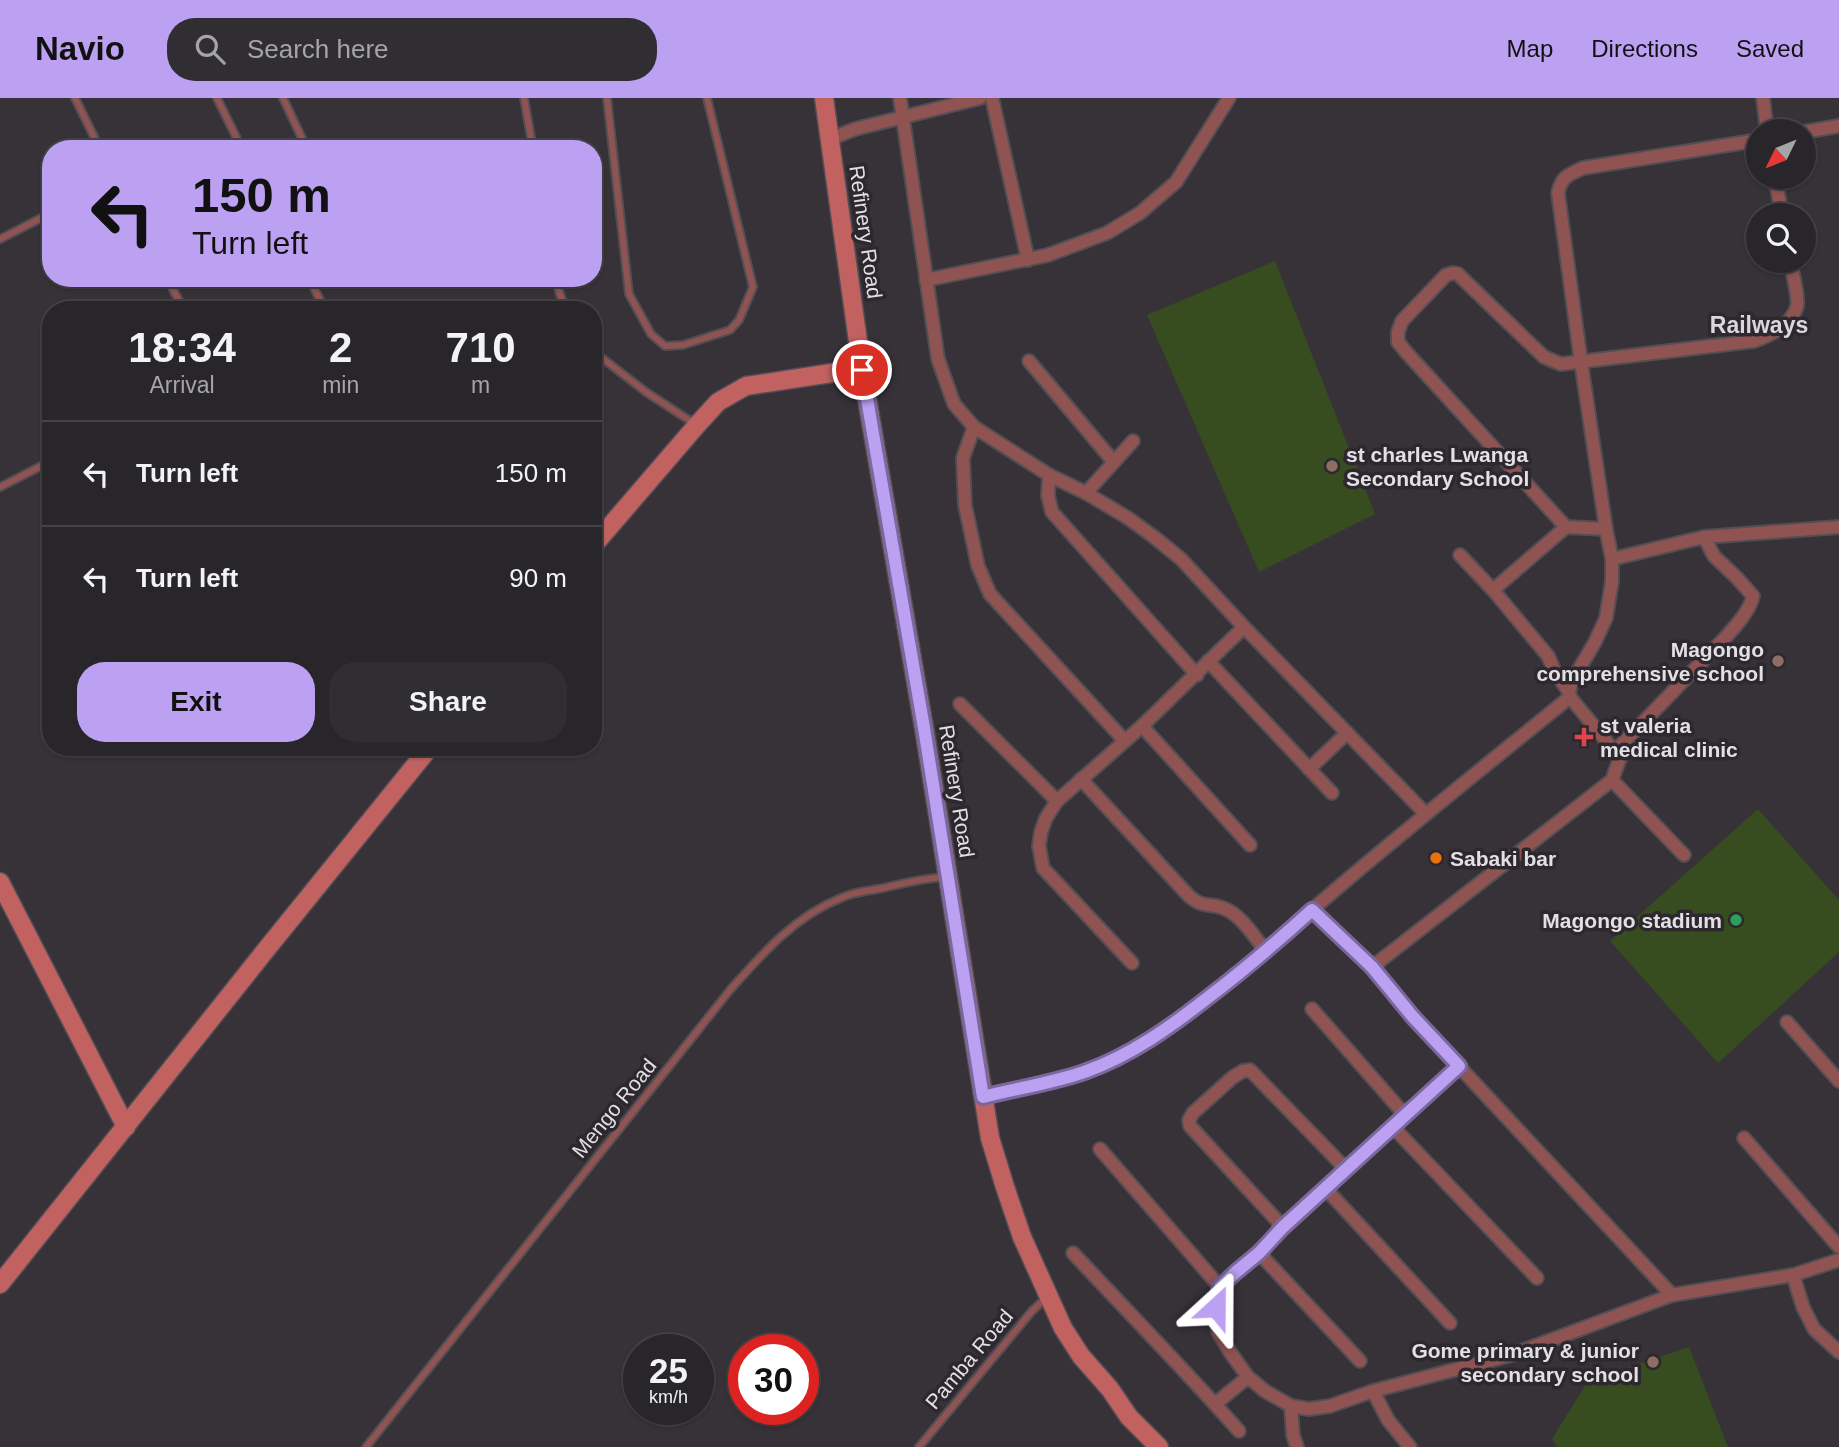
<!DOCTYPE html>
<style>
:root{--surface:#28262a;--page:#302e32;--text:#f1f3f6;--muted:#a5a5a8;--line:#444347;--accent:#bca0f2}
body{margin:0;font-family:Arial,sans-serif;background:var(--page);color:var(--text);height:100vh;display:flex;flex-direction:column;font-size:26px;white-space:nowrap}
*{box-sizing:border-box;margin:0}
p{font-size:23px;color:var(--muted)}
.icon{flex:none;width:38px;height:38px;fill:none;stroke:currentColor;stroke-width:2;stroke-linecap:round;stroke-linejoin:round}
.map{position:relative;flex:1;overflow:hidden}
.details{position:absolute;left:42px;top:203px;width:560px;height:455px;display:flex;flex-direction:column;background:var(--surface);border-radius:28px;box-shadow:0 2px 5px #0004,0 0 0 2px var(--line)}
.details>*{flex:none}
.banner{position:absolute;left:42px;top:42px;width:560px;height:147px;border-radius:28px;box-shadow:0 2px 5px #0004,0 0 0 2px var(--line);background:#bca0f2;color:#111;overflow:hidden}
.needle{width:46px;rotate:227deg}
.tools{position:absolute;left:1746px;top:21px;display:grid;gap:14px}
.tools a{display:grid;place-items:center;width:70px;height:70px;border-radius:50%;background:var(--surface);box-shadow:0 2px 5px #0004,0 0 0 2px var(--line);font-size:35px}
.speed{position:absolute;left:623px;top:1236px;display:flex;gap:14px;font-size:35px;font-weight:700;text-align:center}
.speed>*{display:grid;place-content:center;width:91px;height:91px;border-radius:50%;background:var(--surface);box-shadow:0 2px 5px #0004,0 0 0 2px var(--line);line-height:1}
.speed small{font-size:18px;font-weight:400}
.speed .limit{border:10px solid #d22;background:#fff;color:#111}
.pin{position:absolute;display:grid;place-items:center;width:60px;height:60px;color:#fff;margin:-30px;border:4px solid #fff;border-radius:50%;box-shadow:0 2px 7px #0007}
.me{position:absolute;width:77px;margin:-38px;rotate:24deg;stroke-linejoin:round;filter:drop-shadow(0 0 5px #0008)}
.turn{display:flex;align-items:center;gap:24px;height:147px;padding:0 35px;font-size:32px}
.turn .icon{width:91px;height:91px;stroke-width:2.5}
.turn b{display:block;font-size:49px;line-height:60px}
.eta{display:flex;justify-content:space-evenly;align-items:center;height:119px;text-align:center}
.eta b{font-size:42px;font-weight:700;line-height:49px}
.button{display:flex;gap:14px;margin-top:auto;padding:14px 35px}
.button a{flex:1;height:80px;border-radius:28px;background:var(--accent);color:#111;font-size:28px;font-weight:700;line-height:80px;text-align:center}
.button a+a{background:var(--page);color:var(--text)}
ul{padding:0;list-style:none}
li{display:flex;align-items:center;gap:21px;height:105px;padding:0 35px;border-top:2px solid var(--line)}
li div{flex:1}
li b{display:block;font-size:26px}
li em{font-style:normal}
header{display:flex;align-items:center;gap:42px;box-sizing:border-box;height:98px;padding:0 35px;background:var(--accent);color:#111}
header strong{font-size:33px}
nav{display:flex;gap:38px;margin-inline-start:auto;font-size:24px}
.search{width:490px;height:63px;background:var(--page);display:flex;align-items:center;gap:18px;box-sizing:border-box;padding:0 24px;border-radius:28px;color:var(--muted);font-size:26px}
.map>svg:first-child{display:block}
.green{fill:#374d20}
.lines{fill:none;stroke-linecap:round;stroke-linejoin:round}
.lane-casing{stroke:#524e54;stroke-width:10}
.street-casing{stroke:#524e54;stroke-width:16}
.secondary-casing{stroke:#524e54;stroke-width:21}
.lane{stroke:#8f5351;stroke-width:6}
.street{stroke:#8f5351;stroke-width:12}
.secondary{stroke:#c16261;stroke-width:18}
.route-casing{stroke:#7a689d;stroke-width:18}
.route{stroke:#bca0f2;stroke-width:12}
.education-dot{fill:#8d6e63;stroke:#2c282e;stroke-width:2.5}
.health-dot{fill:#e0444e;stroke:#2c282e;stroke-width:2.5}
.food-dot{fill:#e8710a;stroke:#2c282e;stroke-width:2.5}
.leisure-dot{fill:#2e9e5b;stroke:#2c282e;stroke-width:2.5}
.labels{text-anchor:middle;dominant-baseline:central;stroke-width:7;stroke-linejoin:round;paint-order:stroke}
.street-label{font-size:21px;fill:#e3e0e5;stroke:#2c282e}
.poi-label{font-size:21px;font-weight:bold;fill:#e3e0e5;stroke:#2c282e;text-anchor:start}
.neighbourhood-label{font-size:23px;font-weight:bold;fill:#dbd5de;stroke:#2c282e}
</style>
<header>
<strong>Navio</strong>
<div class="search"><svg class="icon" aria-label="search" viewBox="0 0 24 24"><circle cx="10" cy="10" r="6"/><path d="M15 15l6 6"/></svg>Search here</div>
<nav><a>Map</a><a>Directions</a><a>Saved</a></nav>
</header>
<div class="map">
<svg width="1839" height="1349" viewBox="0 0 1839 1349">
<rect width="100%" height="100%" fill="#363238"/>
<!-- green -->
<g class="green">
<polygon points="1275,163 1375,416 1259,474 1147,217"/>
<polygon points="1758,711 1839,802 1839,854 1718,965 1610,843"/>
<polygon points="1689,1249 1728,1349 1558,1349 1552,1341 1588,1283"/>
</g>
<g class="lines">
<defs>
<g id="lane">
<polyline points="75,0 100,51"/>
<polyline points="217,0 242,51"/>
<polyline points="283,0 307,51"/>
<polyline points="524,0 533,51"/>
<polyline points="607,0 629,196 651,236 665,248 683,247 730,232 739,222 753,189 707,0"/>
<polyline points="0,141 51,115"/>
<polyline points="167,180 184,212"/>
<polyline points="309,180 325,212"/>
<path d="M467,180c15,11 40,3 57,0"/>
<polyline points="555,180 565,212"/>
<polyline points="593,253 646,294 695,326"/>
<polyline points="0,389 51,363"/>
<path d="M366,1349l364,-457c32,-36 65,-74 111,-92 12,-6 28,-7 42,-10 21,-5 41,-10 63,-11"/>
<polyline points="919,1349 1032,1213 1047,1199"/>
</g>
<g id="street">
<polyline points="900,0 938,261 954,306 974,329 1049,377 1086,395 1128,420 1154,439 1181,461 1244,529 1426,716"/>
<polyline points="992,0 1028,162"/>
<polyline points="1763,0 1767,33"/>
<polyline points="1804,34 1839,28"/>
<polyline points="830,41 855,31 980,0"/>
<polyline points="1775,79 1782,117"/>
<polyline points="926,182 1048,157 1107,135 1140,115 1176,84 1229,0"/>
<polyline points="1029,263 1113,363"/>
<polyline points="974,329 963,360 965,407 978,468 990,496 1124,642"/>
<polyline points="1049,377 1048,398 1052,414 1197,577"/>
<polyline points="1086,395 1133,343"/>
<path d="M1606,431l-40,-2 -160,-175 -8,-10v-10l4,-11 44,-46 7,-2 5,1 5,5 81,78 17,7 193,-23c17,-6 38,-16 43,-35 2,-11 -5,-34 -7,-45"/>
<polyline points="1460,457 1493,492 1548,558 1555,574 1569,594"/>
<polyline points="1612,461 1704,439 1839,429"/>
<polyline points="1493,492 1566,429"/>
<polyline points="1208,563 1332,695"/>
<polyline points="1570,599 1620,660 1612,682 1684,757"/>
<polyline points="960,606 1057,703"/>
<polyline points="1142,628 1250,747"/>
<path d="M1620,660l1,-13 103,-106c10,-11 26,-28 29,-43l-16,-18 -23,-22 -10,-19"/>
<polyline points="1309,671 1347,635"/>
<path d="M1081,681l107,116c16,14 18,7 35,13 19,7 31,29 43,43"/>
<polyline points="1312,812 1372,869 1413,919 1672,1197"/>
<polyline points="1132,865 1043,770 1039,748 1041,734 1046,720 1057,703 1142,628 1244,529"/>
<polyline points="1372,869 1612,682"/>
<polyline points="1312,911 1405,1017"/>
<polyline points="1787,924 1839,983"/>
<polyline points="1459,968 1220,1189 1216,1209 1218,1234 1230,1254 1248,1279 1265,1293 1291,1308 1309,1311 1330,1308 1373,1293 1511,1257 1672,1197 1793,1177 1839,1162"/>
<path d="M983,999c43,-11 87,-17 127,-36 74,-34 142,-99 203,-152 84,-73 171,-142 257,-212l-1,-5 3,-11 23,-39 11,-24 6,-37v-22l-6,-30 -25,-167 -23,-169c4,-17 10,-18 25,-25l176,-28"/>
<polyline points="1392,1028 1537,1180"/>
<polyline points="1744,1040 1839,1149"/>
<polyline points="1100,1051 1220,1189"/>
<polyline points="1326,1091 1450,1225"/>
<polyline points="1283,1129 1190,1028 1189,1022 1193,1015 1233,979 1243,973 1250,972 1346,1071"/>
<path d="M1073,1155c55,59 112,117 166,178"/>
<polyline points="1259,1155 1360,1263"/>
<polyline points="1793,1177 1803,1209 1814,1231 1839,1254"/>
<polyline points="1373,1293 1388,1322 1410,1349"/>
<polyline points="1215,1306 1248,1279"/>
<polyline points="1291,1308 1293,1337 1297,1349"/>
</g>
<g id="secondary">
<polyline points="824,0 862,272 924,630 990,1040 1005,1089 1022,1139 1063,1230 1081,1258 1110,1291 1129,1319 1159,1349"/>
<polyline points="593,448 697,327 718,304 746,288 838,274 862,272"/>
<polyline points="0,784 126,1029"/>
<polyline points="0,1186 261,858 430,649"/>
</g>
</defs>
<!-- lane casing -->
<use href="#lane" class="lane-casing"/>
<!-- street casing -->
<use href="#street" class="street-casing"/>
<!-- secondary casing -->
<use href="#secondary" class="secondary-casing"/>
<!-- lane -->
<use href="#lane" class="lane"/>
<!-- street -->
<use href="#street" class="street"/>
<!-- secondary -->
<use href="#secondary" class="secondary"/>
</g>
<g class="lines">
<defs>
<path id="route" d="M862,272l62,358 59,369c35,-9 71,-14 104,-26 44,-16 82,-43 119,-72 37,-28 72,-58 106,-89l60,57 41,50 46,49 -176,161 -24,26 -23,19 -16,15 -4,20"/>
</defs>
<!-- route casing -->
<use href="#route" class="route-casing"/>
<!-- route -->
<use href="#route" class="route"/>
</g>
<!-- markers -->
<g class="education-dot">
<circle cx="1332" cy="368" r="7"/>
<circle cx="1778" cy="563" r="7"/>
<circle cx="1653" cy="1264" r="7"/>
</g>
<path class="health-dot" d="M1580.5 628.5h7v7h7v7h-7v7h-7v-7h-7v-7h7z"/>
<circle class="food-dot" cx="1436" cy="760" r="7"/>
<circle class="leisure-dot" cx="1736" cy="822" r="7"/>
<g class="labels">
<!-- street labels -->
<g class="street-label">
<text transform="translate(866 134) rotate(82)">Refinery Road</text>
<text transform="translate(957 693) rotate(81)">Refinery Road</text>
<text transform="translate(614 1010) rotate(-51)">Mengo Road</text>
<text transform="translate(969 1261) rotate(-50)">Pamba Road</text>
</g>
<!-- poi labels -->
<g class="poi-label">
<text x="1346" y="356">st charles Lwanga<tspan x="1346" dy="24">Secondary School</tspan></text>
<text x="1764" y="551" text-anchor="end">Magongo<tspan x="1764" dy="24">comprehensive school</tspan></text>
<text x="1600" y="627">st valeria<tspan x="1600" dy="24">medical clinic</tspan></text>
<text x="1450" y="760">Sabaki bar</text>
<text x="1722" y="822" text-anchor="end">Magongo stadium</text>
<text x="1639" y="1252" text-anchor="end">Gome primary &amp; junior<tspan x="1639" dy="24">secondary school</tspan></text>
</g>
<!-- neighbourhood labels -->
<g class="neighbourhood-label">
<text x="1759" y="227">Railways</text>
</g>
</g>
</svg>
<div class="tools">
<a><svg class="needle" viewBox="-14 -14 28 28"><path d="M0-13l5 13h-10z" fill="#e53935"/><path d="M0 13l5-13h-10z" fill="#a5a5a8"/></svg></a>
<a><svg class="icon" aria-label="search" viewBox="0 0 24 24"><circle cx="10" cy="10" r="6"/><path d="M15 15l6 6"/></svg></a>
</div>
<div class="speed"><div>25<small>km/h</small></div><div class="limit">30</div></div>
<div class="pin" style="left:862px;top:272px;background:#d93025"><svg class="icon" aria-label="arrive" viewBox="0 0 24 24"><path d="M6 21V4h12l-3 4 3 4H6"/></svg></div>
<svg class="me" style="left:1216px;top:1209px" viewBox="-20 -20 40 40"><path d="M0-17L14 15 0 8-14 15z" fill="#bca0f2" stroke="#fff" stroke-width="4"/></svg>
<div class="banner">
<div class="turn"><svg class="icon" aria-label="left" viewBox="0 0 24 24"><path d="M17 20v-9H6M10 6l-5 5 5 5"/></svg><div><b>150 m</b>Turn left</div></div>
</div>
<section class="details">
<div class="eta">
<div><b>18:34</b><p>Arrival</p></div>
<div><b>2</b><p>min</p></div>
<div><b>710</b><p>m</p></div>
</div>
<ul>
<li><svg class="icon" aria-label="left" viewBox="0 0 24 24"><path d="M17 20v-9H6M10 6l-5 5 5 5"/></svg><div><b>Turn left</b></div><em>150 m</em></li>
<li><svg class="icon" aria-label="left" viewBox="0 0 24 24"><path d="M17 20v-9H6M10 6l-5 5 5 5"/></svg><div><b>Turn left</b></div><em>90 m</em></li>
</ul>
<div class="button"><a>Exit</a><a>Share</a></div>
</section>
</div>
